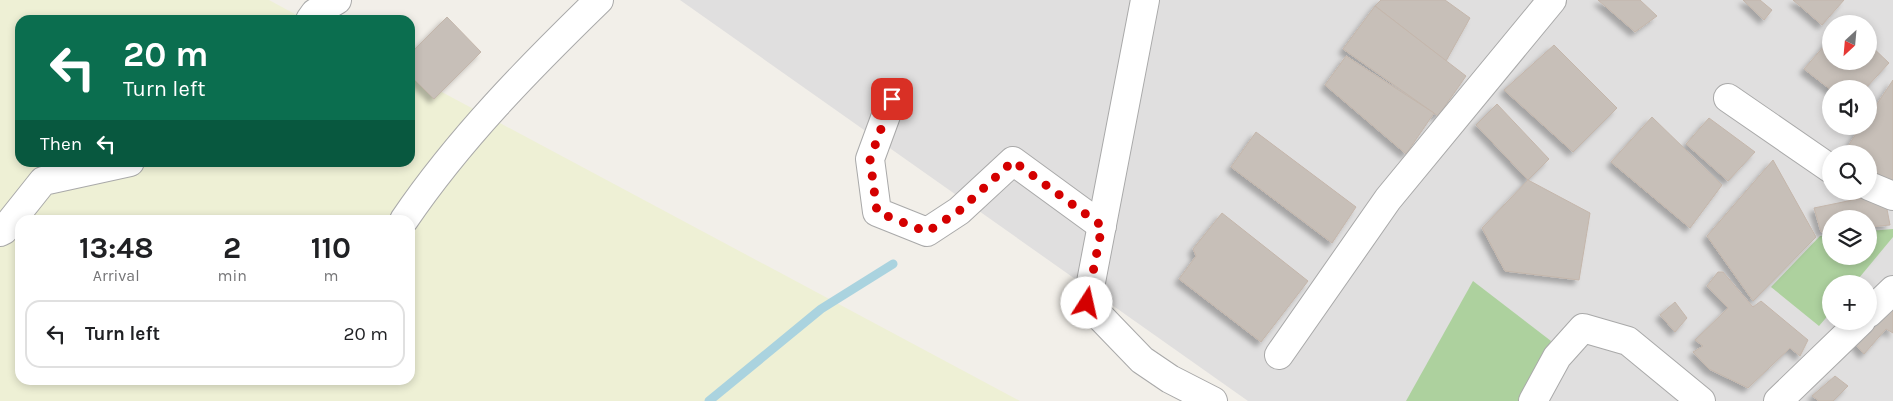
<!DOCTYPE html>
<style>
:root{--surface:#fff;--page:#f2f2f2;--text:#202124;--muted:#757577;--line:#e0e0e0}
body{margin:0;font-family:Karla,sans-serif;background:var(--page);color:var(--text);height:100vh;display:flex;flex-direction:column;font-size:19px;white-space:nowrap}
*{box-sizing:border-box;margin:0}
p{font-size:16px;color:var(--muted)}
.icon{flex:none;width:28px;height:28px;fill:none;stroke:currentColor;stroke-width:2;stroke-linecap:round;stroke-linejoin:round}
.map{position:relative;flex:1;overflow:hidden}
.panel{position:absolute;left:15px;top:215px;width:400px;height:170px;display:flex;flex-direction:column;background:var(--surface);border-radius:15px;box-shadow:0 2px 8px #0003}
.panel>*{flex:none}
.hud{position:absolute;left:15px;top:15px;width:400px;height:152px;border-radius:15px;box-shadow:0 2px 8px #0003;background:#0b6e4f;color:#fff;overflow:hidden}
.needle{width:32px;rotate:206deg}
.fabs{position:absolute;left:1822px;top:15px;display:grid;gap:10px}
.fabs a{display:grid;place-items:center;width:55px;height:55px;border-radius:50%;background:var(--surface);box-shadow:0 2px 8px #0003;font-size:25px}
.pin{position:absolute;display:grid;place-items:center;width:42px;height:42px;color:#fff;margin:-21px;border-radius:10px;box-shadow:0 2px 8px #0006}
.me{position:absolute;width:55px;margin:-28px;rotate:10deg;stroke-linejoin:round;filter:drop-shadow(0 0 4px #0008)}
.turn{display:flex;align-items:center;gap:18px;height:105px;padding:0 25px;font-size:22px}
.turn .icon{width:65px;height:65px;stroke-width:2.5}
.turn b{display:block;font-size:35px;line-height:42px}
.then{display:flex;align-items:center;height:48px;padding:0 25px;background:#0003;gap:10px;font-size:19px}
.eta{display:flex;justify-content:space-evenly;align-items:center;height:85px;text-align:center}
.eta b{font-size:30px;font-weight:700;line-height:35px}
ul{padding:0;list-style:none}
li{display:flex;align-items:center;gap:15px;height:68px;margin:0 10px 8px;padding:0 15px;border:2px solid var(--line);border-radius:15px}
li div{flex:1}
li b{display:block;font-size:19px}
li em{font-style:normal}
.map>svg:first-child{display:block}
.residential{fill:#e0dfdf;fill-rule:evenodd}
.farmland{fill:#eef0d5;fill-rule:evenodd}
.forest{fill:#add19e}
.lines{fill:none;stroke-linecap:round;stroke-linejoin:round}
.stream{stroke:#aad3df;stroke-width:9}
.building{fill:#c7bfb8;stroke:#c4b6ab;filter:url(#shadow)}
.minor-casing{stroke:#a9a9a9;stroke-width:30}
.minor{stroke:#fff;stroke-width:28}
.route{stroke:#d40000;stroke-width:9;stroke-dasharray:0 16.2}
</style>
<div class="map">
<svg width="1893" height="401" viewBox="0 0 1893 401">
<defs>
<filter id="shadow"><feDropShadow dx="-4.5" dy="4.5" stdDeviation="2.5" flood-color="#0004"/></filter>
</defs>
<rect width="100%" height="100%" fill="#f2efe9"/>
<!-- residential -->
<path class="residential" d="M680,0h1213v401h-645zM1831,24h38v37h-38zM1831,89h38v37h-38zM1831,154h38v37h-38zM1831,219h38v37h-38zM1831,284h38v37h-38z"/>
<!-- farmland -->
<path class="farmland" d="M0,0h269l37,20h-286v142h390v-87l610,326h-1020zM20,220h390v160h-390z"/>
<!-- forest -->
<g class="forest">
<polygon points="1893,229 1893,237 1854,284 1831,284 1831,312 1819,326 1771,287 1820,236 1831,235 1831,256 1869,256 1869,231"/>
<polygon points="1473,281 1551,341 1518,401 1406,401"/>
</g>
<g class="lines">
<!-- stream -->
<polyline class="stream" points="709,401 821,309 893,264"/>
</g>
<!-- building -->
<g class="building">
<polygon points="1381,0 1445,0 1470,18 1446,61 1375,6"/>
<polygon points="1598,0 1640,0 1657,16 1635,32"/>
<polygon points="1743,0 1760,0 1772,10 1764,20"/>
<polygon points="1793,0 1844,0 1822,25"/>
<polygon points="1375,6 1466,76 1438,116 1343,49"/>
<polygon points="447,17 481,52 434,99 410,75 410,54"/>
<polygon points="1831,38 1831,61 1869,61 1869,44 1889,63 1865,89 1831,90 1804,69"/>
<polygon points="1554,45 1617,108 1573,152 1504,90"/>
<polygon points="1346,56 1434,113 1406,154 1325,85"/>
<polygon points="1893,80 1893,182 1869,169 1869,154 1843,154 1861,126 1869,126 1869,116"/>
<polygon points="1497,104 1549,159 1528,180 1476,125"/>
<polygon points="1652,117 1722,185 1690,228 1611,162"/>
<polygon points="1709,118 1755,152 1728,181 1686,144"/>
<polygon points="1256,132 1356,207 1332,243 1231,167"/>
<polygon points="1773,160 1816,237 1753,301 1707,236"/>
<polygon points="1528,180 1590,213 1579,280 1505,271 1482,228"/>
<polygon points="1872,196 1886,204 1890,225 1869,227 1869,219 1831,219 1831,231 1821,232 1814,208"/>
<polygon points="1222,213 1308,281 1261,342 1179,279 1196,256 1193,249"/>
<polygon points="1718,272 1723,272 1753,307 1761,301 1808,340 1800,356 1790,348 1748,388 1709,369 1693,352 1703,346 1695,340 1728,308 1707,286"/>
<polygon points="1893,292 1893,333 1886,329 1864,354 1849,337"/>
<polygon points="1675,302 1687,318 1675,332 1660,315"/>
<polygon points="1835,376 1848,386 1833,401 1819,401 1812,396"/>
</g>
<g class="lines">
<defs>
<g id="minor">
<polyline points="1145,0 1087,303 1142,360 1170,379 1213,401"/>
<polyline points="310,20 315,13 337,0"/>
<polyline points="1728,98 1831,169"/>
<polyline points="892,99 870,159 877,212 927,232 959,211 1013,161 1102,226"/>
<polyline points="1869,186 1893,196"/>
<path d="M404,220c55,-81 125,-152 195,-220"/>
<polyline points="0,232 4,230 43,181 130,162"/>
<polyline points="1869,313 1893,290"/>
<polyline points="1279,355 1388,199 1552,0"/>
<polyline points="1533,401 1557,357 1583,328 1628,341 1701,401"/>
<polyline points="1778,401 1861,321"/>
</g>
</defs>
<!-- minor casing -->
<use href="#minor" class="minor-casing"/>
<!-- minor -->
<use href="#minor" class="minor"/>
</g>
<g class="lines">
<!-- route -->
<polyline class="route" points="892,99 870,159 877,212 927,232 959,211 1013,161 1102,226 1087,303"/>
</g>
</svg>
<div class="fabs">
<a><svg class="needle" viewBox="-14 -14 28 28"><path d="M0-13l5 13h-10z" fill="#e53935"/><path d="M0 13l5-13h-10z" fill="#757577"/></svg></a>
<a><svg class="icon" aria-label="sound" viewBox="0 0 24 24"><path d="M4 9h4l5-4v14l-5-4H4zM17 9q2 3 0 6"/></svg></a>
<a><svg class="icon" aria-label="search" viewBox="0 0 24 24"><circle cx="10" cy="10" r="6"/><path d="M15 15l6 6"/></svg></a>
<a><svg class="icon" aria-label="layers" viewBox="0 0 24 24"><path d="M12 4l9 5-9 5-9-5zM3 14l9 5 9-5"/></svg></a>
<a>+</a>
</div>
<div class="pin" style="left:892px;top:99px;background:#d93025"><svg class="icon" aria-label="arrive" viewBox="0 0 24 24"><path d="M6 21V4h12l-3 4 3 4H6"/></svg></div>
<svg class="me" style="left:1087px;top:303px" viewBox="-20 -20 40 40"><circle r="19" fill="#fff"/><path d="M0-13L10 11 0 6-10 11z" fill="#d40000"/></svg>
<div class="hud">
<div class="turn"><svg class="icon" aria-label="left" viewBox="0 0 24 24"><path d="M17 20v-9H6M10 6l-5 5 5 5"/></svg><div><b>20 m</b>Turn left</div></div>
<div class="then">Then<svg class="icon" aria-label="left" viewBox="0 0 24 24"><path d="M17 20v-9H6M10 6l-5 5 5 5"/></svg></div>
</div>
<section class="panel">
<div class="eta">
<div><b>13:48</b><p>Arrival</p></div>
<div><b>2</b><p>min</p></div>
<div><b>110</b><p>m</p></div>
</div>
<ul>
<li><svg class="icon" aria-label="left" viewBox="0 0 24 24"><path d="M17 20v-9H6M10 6l-5 5 5 5"/></svg><div><b>Turn left</b></div><em>20 m</em></li>
</ul>
</section>
</div>
